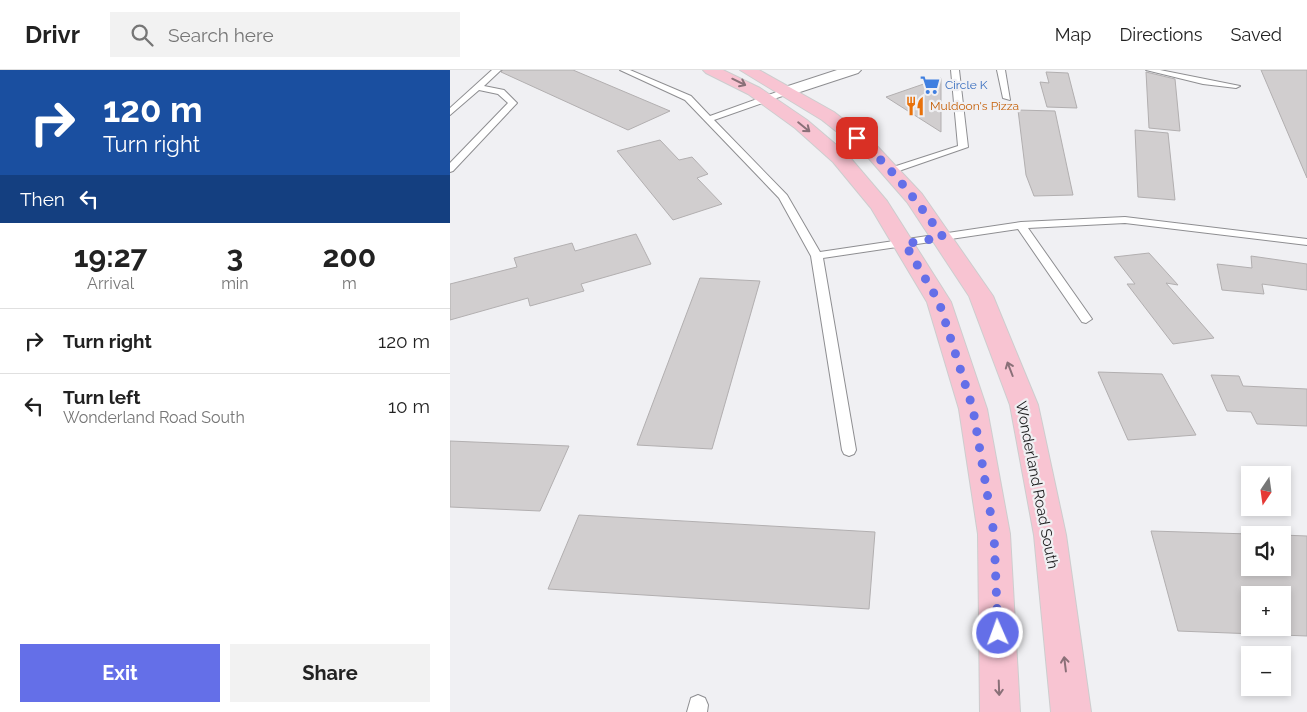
<!DOCTYPE html>
<meta charset="utf-8">
<style>
:root{--surface:#fff;--page:#f2f2f2;--text:#222;--muted:#767676;--line:#e0e0e0;--accent:#646fe8}
body{margin:0;font-family:Raleway,sans-serif;background:var(--page);color:var(--text);height:100vh;display:flex;flex-direction:column;font-size:19px;white-space:nowrap}
*{box-sizing:border-box;margin:0}
p{font-size:16px;color:var(--muted)}
.icon{flex:none;width:28px;height:28px;fill:none;stroke:currentColor;stroke-width:2;stroke-linecap:round;stroke-linejoin:round}
.map{position:relative;flex:1;overflow:hidden}
.sheet{display:flex;flex-direction:column;background:var(--surface);width:450px}
.sheet>*{flex:none}
.guide{background:#1a4fa0;color:#fff;overflow:hidden}
.needle{width:32px;rotate:193deg}
.fabs{position:absolute;left:791px;top:396px;display:grid;gap:10px}
.fabs a{display:grid;place-items:center;width:50px;height:50px;border-radius:0px;background:var(--surface);box-shadow:0 2px 8px #0003;font-size:25px}
.pin{position:absolute;display:grid;place-items:center;width:42px;height:42px;color:#fff;margin:-21px;border-radius:10px;box-shadow:0 2px 8px #0006}
.me{position:absolute;width:55px;margin:-28px;rotate:358deg;stroke-linejoin:round;filter:drop-shadow(0 0 4px #0008)}
.turn{display:flex;align-items:center;gap:18px;height:105px;padding:0 20px;font-size:22px}
.turn .icon{width:65px;height:65px;stroke-width:2.5}
.turn b{display:block;font-size:35px;line-height:42px}
.then{display:flex;align-items:center;height:48px;padding:0 20px;background:#0003;gap:10px;font-size:19px}
.eta{display:flex;justify-content:space-evenly;align-items:center;height:85px;text-align:center}
.eta b{font-size:30px;font-weight:700;line-height:35px}
.action{display:flex;gap:10px;margin-top:auto;padding:10px 20px}
.action a{flex:1;height:58px;border-radius:0px;background:var(--accent);color:#fff;font-size:20px;font-weight:700;line-height:58px;text-align:center}
.action a+a{background:var(--page);color:var(--text)}
ul{padding:0;list-style:none}
li{display:flex;align-items:center;gap:15px;height:65px;padding:0 20px;border-top:1px solid var(--line)}
li div{flex:1}
li b{display:block;font-size:19px}
li em{font-style:normal}
header{display:flex;align-items:center;gap:30px;box-sizing:border-box;height:70px;padding:0 25px;background:var(--surface);border-bottom:1px solid var(--line)}
header strong{font-size:24px}
nav{display:flex;gap:28px;margin-inline-start:auto;font-size:18px}
.search{width:350px;height:45px;background:var(--page);display:flex;align-items:center;gap:12px;box-sizing:border-box;padding:0 18px;border-radius:0px;color:var(--muted);font-size:19px}
main{display:flex;flex:1;min-height:0}
.map>svg:first-child{display:block}
.building{fill:#d1cecf;stroke:#b2afb0;fill-rule:evenodd}
.lines{fill:none;stroke-linecap:round;stroke-linejoin:round}
.lane-casing{stroke:#8e8e91;stroke-width:2}
.secondary-casing{stroke:#8e8e91;stroke-width:2}
.primary-casing{stroke:#cdcdce;stroke-width:2}
.lane{fill:#fff;fill-rule:evenodd}
.secondary{fill:#fff;fill-rule:evenodd}
.primary{fill:#f8c4d2;fill-rule:evenodd}
.oneway{stroke:#8a7078}
.route{stroke:#646fe8;stroke-width:9;stroke-dasharray:0 16.2}
.labels{text-anchor:middle;dominant-baseline:central;stroke-width:4.5;stroke-linejoin:round;paint-order:stroke}
.far-shop-label{font-size:12px;fill:#366cbe;stroke:#f0f0f3;text-anchor:start}
.far-food-label{font-size:12px;fill:#c56008;stroke:#f0f0f3;text-anchor:start}
.street-label{font-size:15px;fill:#1d1d1e;stroke:#f0f0f3}
</style>
<header>
<strong>Drivr</strong>
<div class="search"><svg class="icon" aria-label="search" viewBox="0 0 24 24"><circle cx="10" cy="10" r="6"/><path d="M15 15l6 6"/></svg>Search here</div>
<nav><a>Map</a><a>Directions</a><a>Saved</a></nav>
</header>
<main>
<section class="sheet">
<div class="guide">
<div class="turn"><svg class="icon" aria-label="right" viewBox="0 0 24 24"><path d="M7 20v-9h11M14 6l5 5-5 5"/></svg><div><b>120 m</b>Turn right</div></div>
<div class="then">Then<svg class="icon" aria-label="left" viewBox="0 0 24 24"><path d="M17 20v-9H6M10 6l-5 5 5 5"/></svg></div>
</div>
<div class="eta">
<div><b>19:27</b><p>Arrival</p></div>
<div><b>3</b><p>min</p></div>
<div><b>200</b><p>m</p></div>
</div>
<ul>
<li><svg class="icon" aria-label="right" viewBox="0 0 24 24"><path d="M7 20v-9h11M14 6l5 5-5 5"/></svg><div><b>Turn right</b></div><em>120 m</em></li>
<li><svg class="icon" aria-label="left" viewBox="0 0 24 24"><path d="M17 20v-9H6M10 6l-5 5 5 5"/></svg><div><b>Turn left</b><p>Wonderland Road South</p></div><em>10 m</em></li>
</ul>
<div class="action"><a>Exit</a><a>Share</a></div>
</section>
<div class="map">
<svg width="857" height="642" viewBox="0 0 857 642">
<rect width="100%" height="100%" fill="#f0f0f3"/>
<!-- building -->
<g class="building">
<polygon points="53,0 123,0 220,41 178,60 51,2"/>
<polygon points="811,0 857,0 857,108"/>
<polygon points="596,2 618,3 627,38 597,37 590,12 599,13"/>
<polygon points="696,2 725,9 730,61 699,58"/>
<polygon points="491,8 491,62 436,27"/>
<polygon points="568,40 605,41 623,125 584,126 576,105"/>
<polygon points="685,60 718,63 725,130 688,127"/>
<polygon points="210,70 229,90 242,87 258,104 247,108 272,134 223,150 167,81"/>
<polygon points="186,164 201,194 131,214 134,221 80,236 78,228 0,250 0,214 67,197 64,188 122,173 125,181"/>
<polygon points="699,183 728,215 716,213 764,268 723,274 677,214 685,214 664,187"/>
<polygon points="801,186 857,194 857,220 812,214 814,224 772,220 767,194 802,198"/>
<polygon points="250,208 310,211 262,379 187,375"/>
<polygon points="648,302 712,304 746,365 678,370"/>
<polygon points="761,305 789,306 793,316 857,319 857,356 807,354 801,342 777,341"/>
<polygon points="0,371 119,376 90,441 0,437"/>
<polygon points="129,445 425,462 419,539 98,519"/>
<path d="M701,461l131,4h-32v33h32v-33l25,1v100l-129,-5zM800,525h32v33h-32z"/>
</g>
<g class="lines">
<defs>
<g id="lane">
<polygon points="42,0 51,0 34,16 54,20 67,33 3,101 0,102 0,93 58,33 48,24 29,20 0,45 0,38"/>
<polygon points="170,0 180,0 241,26 260,46 335,19 341,19 341,23 264,50 337,125 370,182 571,152 675,147 857,169 857,175 675,153 578,158 642,249 636,253 632,252 568,159 373,188 406,380 404,384 399,386 394,384 392,380 361,186 329,128 235,30"/>
<polygon points="501,0 509,0 518,77 443,103 437,103 437,99 508,76"/>
<polygon points="547,0 555,0 560,30 553,28"/>
<polygon points="696,0 710,0 790,16 786,18 753,14"/>
<polygon points="248,625 255,628 258,635 257,642 237,642 241,628"/>
</g>
<polygon id="secondary" points="387,0 411,0 408,3 344,24 338,26 330,21 332,18"/>
<g id="primary">
<polygon points="253,0 273,0 310,18 357,50 397,84 437,131 501,232 537,339 560,464 570,642 530,642 528,464 509,339 477,232 421,138 383,92 345,58 298,24 256,3"/>
<polygon points="290,0 309,0 384,42 427,76 472,124 543,226 588,335 616,465 641,642 601,642 584,465 560,335 519,226 457,132 415,84 372,50"/>
</g>
</defs>
<!-- lane casing -->
<use href="#lane" class="lane-casing"/>
<!-- secondary casing -->
<use href="#secondary" class="secondary-casing"/>
<!-- primary casing -->
<use href="#primary" class="primary-casing"/>
<!-- lane -->
<use href="#lane" class="lane"/>
<!-- secondary -->
<use href="#secondary" class="secondary"/>
<!-- primary -->
<use href="#primary" class="primary"/>
</g>
<!-- one-way arrows -->
<defs><path id="oneway-shaft" d="M-6 0H5M1.5-3L5.5 0L1.5 3" fill="none" stroke-width="1.6" stroke-linecap="round" stroke-linejoin="round" transform="scale(1.25)"/></defs>
<g class="oneway">
<use href="#oneway-shaft" transform="translate(289 12) rotate(26)"/>
<use href="#oneway-shaft" transform="translate(354 57) rotate(39)"/>
<use href="#oneway-shaft" transform="translate(560 299) rotate(-111)"/>
<use href="#oneway-shaft" transform="translate(615 594) rotate(-97)"/>
<use href="#oneway-shaft" transform="translate(549 618) rotate(88)"/>
</g>
<g class="lines">
<!-- route -->
<path class="route" d="M407,68c34,28 60,64 86,99l-38,7 34,58 34,107 21,125 4,99"/>
</g>
<!-- icons -->
<defs>
<symbol id="supermarket-bare" viewBox="-9 -9 18 18"><path d="M-6-5.5h2.5l.6 2H6L4.5 2H-2.5L-4.4-4H-6ZM-1.5 3.2a1.3 1.3 0 1 0 .1 0ZM3 3.2a1.3 1.3 0 1 0 .1 0Z" fill="#3f7fe0" stroke="#f0f0f3" stroke-width="2.5" paint-order="stroke"/></symbol>
<symbol id="restaurant-bare" viewBox="-9 -9 18 18"><path d="M-5-6h1v4h1v-4h1v4h1v-4h1v5L-1.5 .5V6h-2V.5L-5-1ZM5-6V6H3V1.5H1.5Q1.5-4 5-6Z" fill="#e8710a" stroke="#f0f0f3" stroke-width="2.5" paint-order="stroke"/></symbol>
</defs>
<g fill-rule="evenodd">
<use href="#supermarket-bare" x="466" y="1" width="28" height="28"/>
<use href="#restaurant-bare" x="451" y="22" width="28" height="28"/>
</g>
<g class="labels">
<!-- far-shop labels -->
<g class="far-shop-label">
<text x="495" y="15">Circle K</text>
</g>
<!-- far-food labels -->
<g class="far-food-label">
<text x="480" y="36">Muldoon's Pizza</text>
</g>
<!-- street labels -->
<g class="street-label">
<text transform="translate(587 415) rotate(79)">Wonderland Road South</text>
</g>
</g>
</svg>
<div class="fabs">
<a><svg class="needle" viewBox="-14 -14 28 28"><path d="M0-13l5 13h-10z" fill="#e53935"/><path d="M0 13l5-13h-10z" fill="#767676"/></svg></a>
<a><svg class="icon" aria-label="sound" viewBox="0 0 24 24"><path d="M4 9h4l5-4v14l-5-4H4zM17 9q2 3 0 6"/></svg></a>
<a>+</a>
<a>−</a>
</div>
<div class="pin" style="left:407px;top:68px;background:#d93025"><svg class="icon" aria-label="arrive" viewBox="0 0 24 24"><path d="M6 21V4h12l-3 4 3 4H6"/></svg></div>
<svg class="me" style="left:548px;top:563px" viewBox="-20 -20 40 40"><circle r="17" fill="#646fe8" stroke="#fff" stroke-width="3"/><path d="M0-11L8 9 0 5-8 9z" fill="#fff"/></svg>
</div>
</main>
